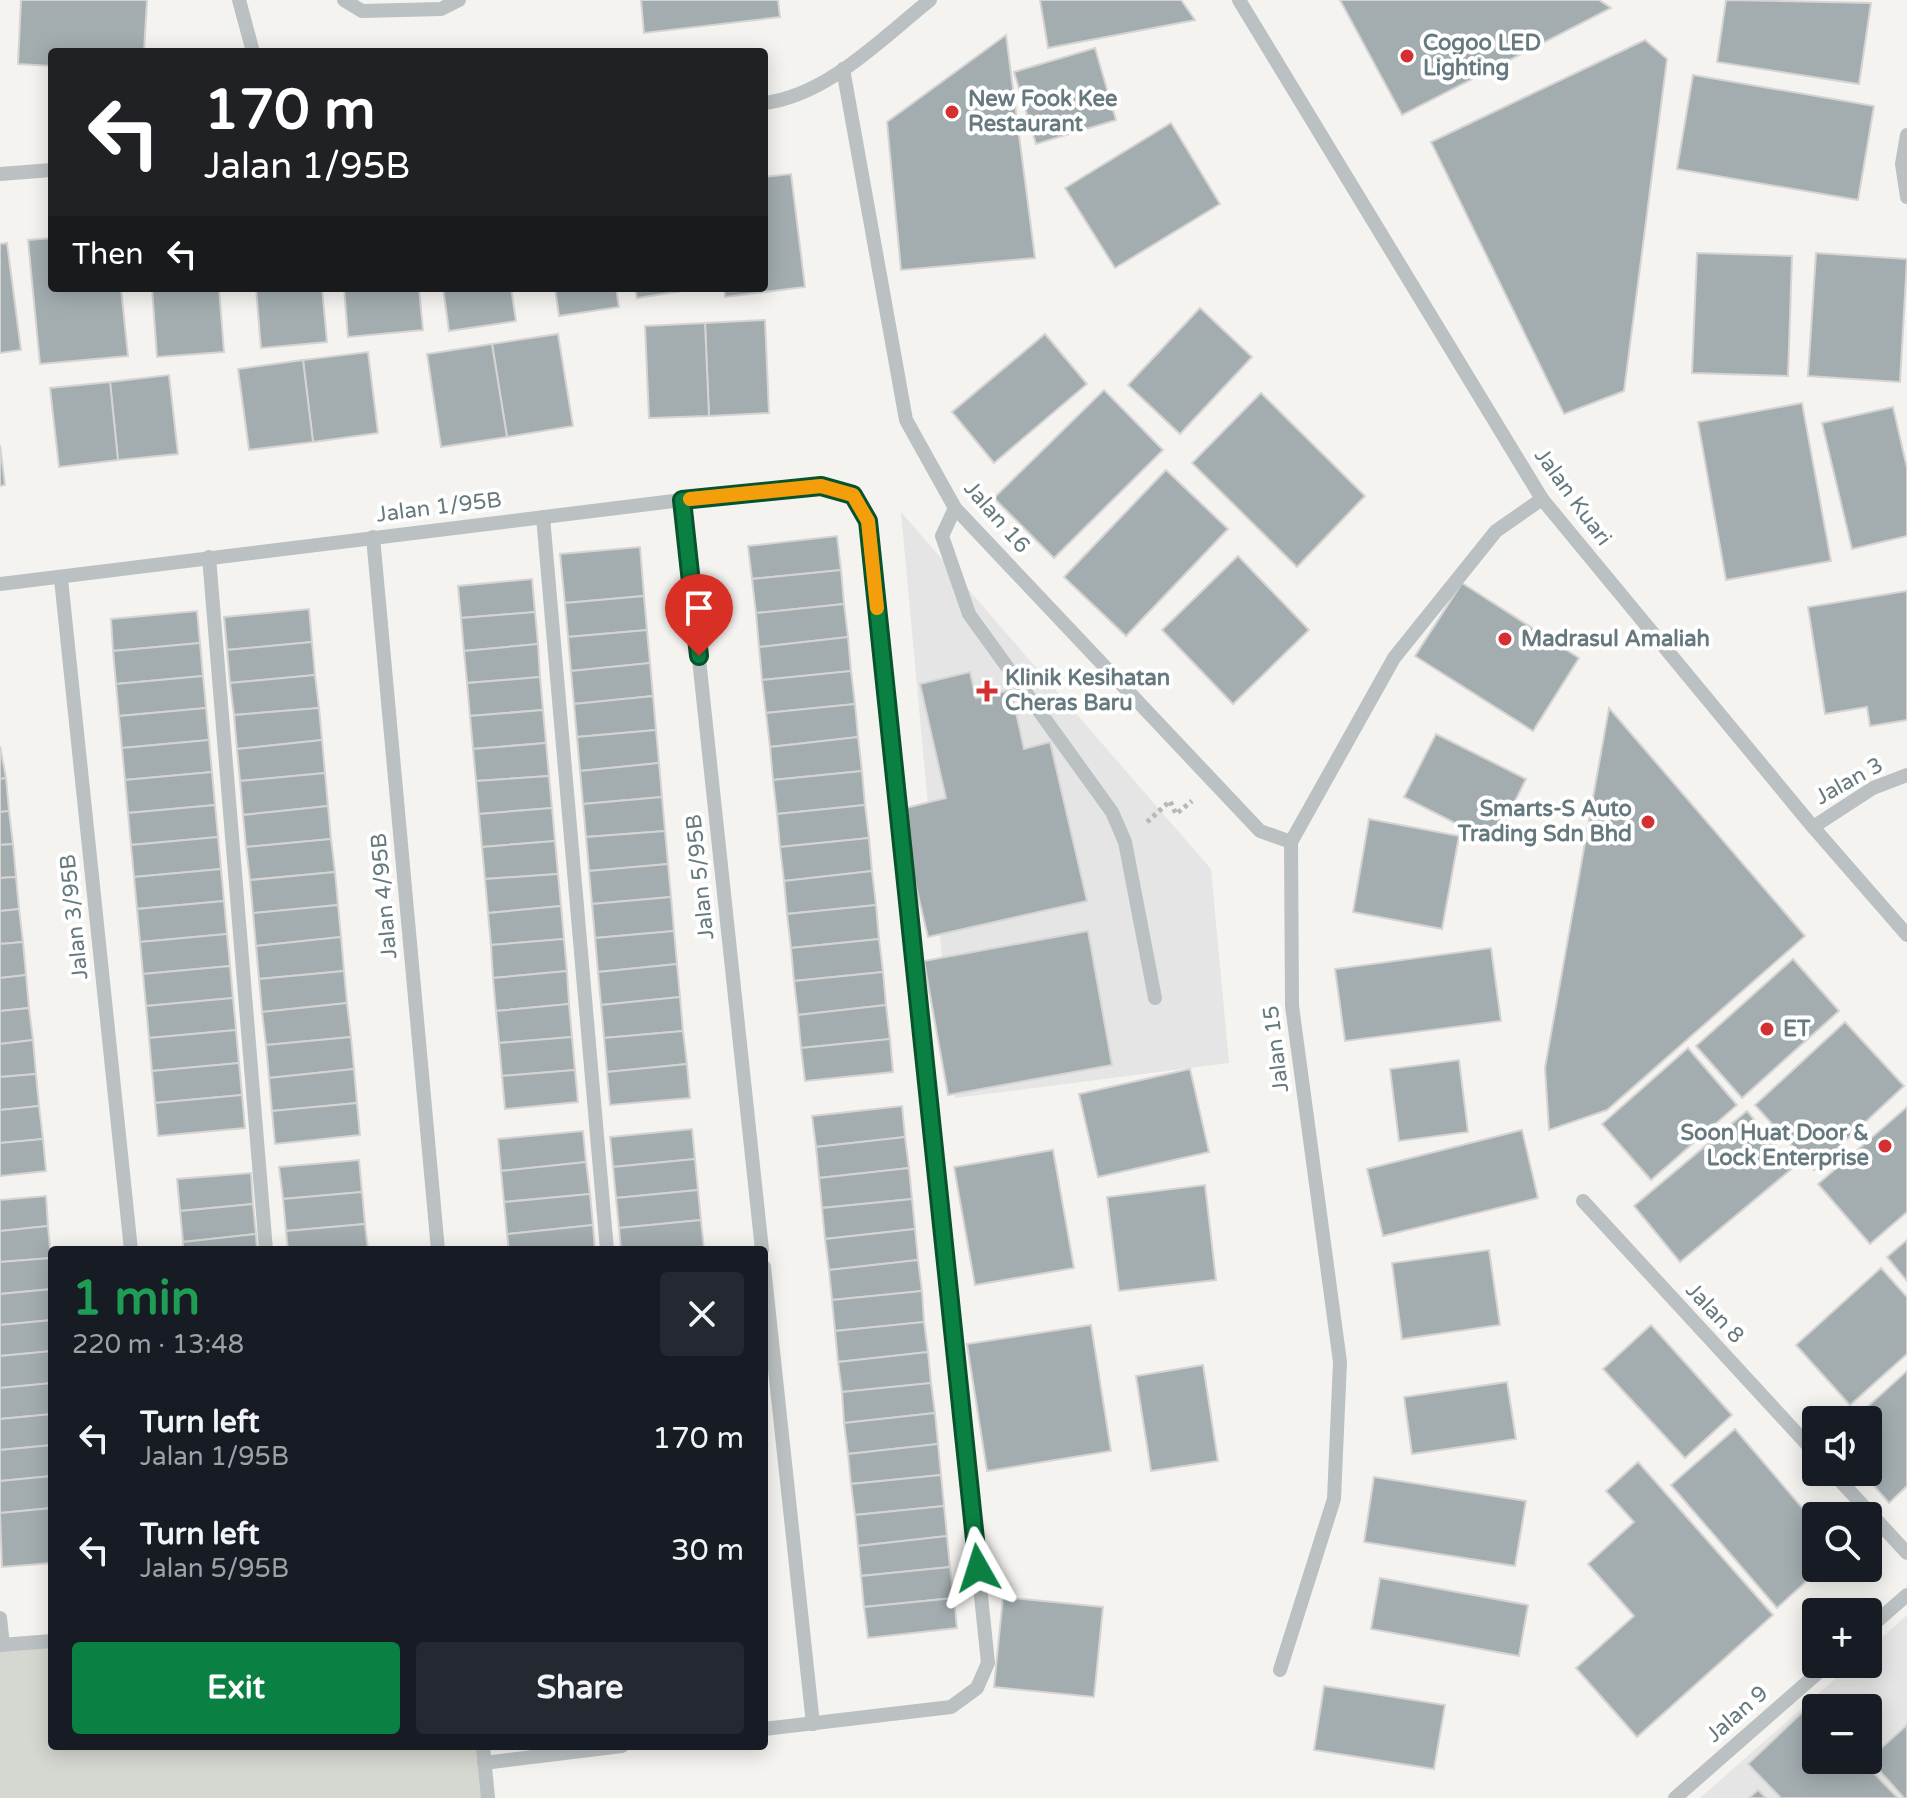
<!DOCTYPE html>
<meta charset="utf-8">
<style>
:root{--surface:#171b24;--page:#242831;--text:#f1f3f6;--muted:#9ea1a6;--accent:#0b8043}
body{margin:0;font-family:"Varela Round",sans-serif;background:var(--page);color:var(--text);height:100vh;display:flex;flex-direction:column;font-size:30px;white-space:nowrap}
*{box-sizing:border-box;margin:0}
p{font-size:26px;color:var(--muted)}
.icon{flex:none;width:44px;height:44px;fill:none;stroke:currentColor;stroke-width:2;stroke-linecap:round;stroke-linejoin:round}
.map{position:relative;flex:1;overflow:hidden}
.side{position:absolute;left:48px;top:1246px;width:720px;height:504px;display:flex;flex-direction:column;background:var(--surface);border-radius:8px;box-shadow:0 4px 20px #0003}
.side>*{flex:none}
.top-card{position:absolute;left:48px;top:48px;width:720px;height:244px;border-radius:8px;box-shadow:0 4px 20px #0003;background:#202124;color:#fff;overflow:hidden}
.controls{position:absolute;left:1802px;top:1406px;display:grid;gap:16px}
.controls a{display:grid;place-items:center;width:80px;height:80px;border-radius:8px;background:var(--surface);box-shadow:0 4px 20px #0003;font-size:40px}
.pin{position:absolute;display:grid;place-items:center;width:68px;height:68px;color:#fff;margin:-82px -34px;border-radius:50% 50% 50% 0;rotate:-45deg;box-shadow:0 0 8px #0007}
.pin .icon{rotate:45deg}
.me{position:absolute;width:88px;margin:-44px;rotate:354deg;stroke-linejoin:round;filter:drop-shadow(0 0 6px #0008)}
.turn{display:flex;align-items:center;gap:28px;height:168px;padding:0 24px;font-size:36px}
.turn .icon{width:104px;height:104px;stroke-width:2.5}
.turn b{display:block;font-size:56px;line-height:68px}
.then{display:flex;align-items:center;height:76px;padding:0 24px;background:#0003;gap:16px;font-size:30px}
.round{display:grid;place-items:center;flex:none;width:84px;height:84px;border-radius:8px;background:var(--page)}
.summary{display:flex;align-items:center;justify-content:space-between;height:136px;padding:0 24px}
h1{font-size:48px;font-weight:800;line-height:60px;color:#1e9e55}
.primary-button{display:flex;gap:16px;margin-top:auto;padding:16px 24px}
.primary-button a{flex:1;height:92px;border-radius:8px;background:var(--accent);color:#fff;font-size:32px;font-weight:800;line-height:92px;text-align:center}
.primary-button a+a{background:var(--page);color:var(--text)}
ul{padding:0;list-style:none}
li{display:flex;align-items:center;gap:24px;height:112px;padding:0 24px}
li div{flex:1}
li b{display:block;font-size:30px}
li em{font-style:normal}
.map>svg:first-child{display:block}
.built{fill:#e4e5e4;fill-rule:evenodd}
.green{fill:#d5d8d0}
.building{fill:#a3adaf;stroke:#d5d4d3;stroke-width:2}
.lines{fill:none;stroke-linecap:round;stroke-linejoin:round}
.path{stroke:#b5b9ba;stroke-width:5;stroke-dasharray:4 4;stroke-linecap:butt}
.minor{stroke:#bbc0c2;stroke-width:14}
.route-casing{stroke:#07532c;stroke-width:20}
.route{stroke:#0b8043;stroke-width:14}
.slow{stroke:#f59e0b;stroke-width:14}
.poi-dot{fill:#d43031;stroke:#fff;stroke-width:3}
.labels{text-anchor:middle;dominant-baseline:central;stroke-width:8;stroke-linejoin:round;paint-order:stroke}
.poi-label{font-size:22px;font-weight:bold;fill:#65797f;stroke:#fff;text-anchor:start}
.street-label{font-size:22px;fill:#65797f;stroke:#fff}
</style>
<div class="map">
<svg width="1907" height="1798" viewBox="0 0 1907 1798">
<rect width="100%" height="100%" fill="#f4f3f0"/>
<!-- built -->
<g class="built">
<polygon points="901,512 1211,869 1229,1063 955,1098"/>
<path d="M1907,1615v183h-207l152,-134h16v-14zM1816,1708h52v52h-52z"/>
</g>
<!-- green -->
<polygon class="green" points="52,1641 52,1746 483,1746 488,1798 0,1798 0,1645"/>
<!-- building -->
<g class="building">
<polygon points="21,0 147,0 144,52 52,52 52,66 18,64"/>
<polygon points="641,0 778,0 780,17 644,33"/>
<polygon points="1040,0 1181,0 1195,20 1048,48"/>
<polygon points="1340,0 1599,0 1611,8 1402,115"/>
<polygon points="1726,0 1871,3 1859,84 1717,62"/>
<polygon points="1006,35 1035,258 901,270 887,122"/>
<polygon points="1645,40 1667,59 1624,391 1564,414 1431,142"/>
<polygon points="1095,48 1116,120 1036,144 1014,72"/>
<polygon points="1693,75 1874,106 1858,200 1677,169"/>
<polygon points="1171,123 1220,204 1115,268 1065,188"/>
<polygon points="791,174 805,287 725,297 724,288 764,288 764,177"/>
<polygon points="52,238 52,288 121,288 128,356 40,364 28,240"/>
<polygon points="7,243 21,350 0,353 0,244"/>
<polygon points="1697,253 1792,256 1788,376 1692,373"/>
<polygon points="1816,253 1907,259 1900,382 1808,376"/>
<polygon points="152,288 219,288 224,352 157,357"/>
<polygon points="256,288 322,288 327,342 261,348"/>
<polygon points="344,288 419,288 423,330 348,337"/>
<polygon points="443,288 511,288 516,321 449,331"/>
<polygon points="555,288 616,288 619,307 559,316"/>
<polygon points="635,288 701,288 637,298"/>
<polygon points="1200,308 1252,357 1180,434 1128,385"/>
<polygon points="765,320 769,413 709,416 705,323"/>
<polygon points="705,323 709,416 649,418 645,326"/>
<polygon points="558,334 573,426 507,437 492,344"/>
<polygon points="1045,334 1087,384 994,463 952,412"/>
<polygon points="492,344 507,437 441,447 427,354"/>
<polygon points="368,352 378,433 313,442 303,360"/>
<polygon points="303,360 313,442 249,450 238,369"/>
<polygon points="169,375 178,454 118,460 110,382"/>
<polygon points="110,382 118,460 59,467 50,388"/>
<polygon points="1104,390 1163,450 1054,558 994,498"/>
<polygon points="1261,393 1365,496 1297,567 1192,463"/>
<polygon points="1802,403 1831,561 1726,580 1698,422"/>
<polygon points="1893,407 1907,468 1907,536 1852,549 1822,423"/>
<polygon points="0,445 5,485 0,486"/>
<polygon points="1166,470 1228,529 1126,636 1064,577"/>
<polygon points="837,536 841,570 752,579 748,546"/>
<polygon points="640,547 644,596 565,603 560,554"/>
<polygon points="1238,556 1309,630 1233,704 1162,630"/>
<polygon points="841,570 844,604 756,613 752,579"/>
<polygon points="532,579 535,612 461,618 458,586"/>
<polygon points="1462,583 1579,658 1533,731 1415,656"/>
<polygon points="1907,591 1907,720 1870,726 1867,707 1825,714 1808,607"/>
<polygon points="644,596 647,630 568,637 565,603"/>
<polygon points="844,604 848,637 759,647 756,613"/>
<polygon points="309,609 312,642 227,650 224,617"/>
<polygon points="197,611 200,643 113,651 111,619"/>
<polygon points="535,612 538,644 464,651 461,618"/>
<polygon points="647,630 650,663 571,671 568,637"/>
<polygon points="848,637 851,671 762,680 759,647"/>
<polygon points="312,642 315,675 230,683 227,650"/>
<polygon points="200,643 203,676 116,684 113,651"/>
<polygon points="538,644 540,677 467,683 464,651"/>
<polygon points="650,663 653,696 574,704 571,671"/>
<polygon points="851,671 855,704 766,713 762,680"/>
<polygon points="970,672 976,698 1011,690 1024,749 1050,742 1087,901 928,937 898,810 946,798 920,684"/>
<polygon points="315,675 319,708 234,715 230,683"/>
<polygon points="203,676 206,708 119,716 116,684"/>
<polygon points="540,677 543,710 470,716 467,683"/>
<polygon points="653,696 656,730 577,737 574,704"/>
<polygon points="855,704 858,737 770,747 766,713"/>
<polygon points="206,708 209,740 122,748 119,716"/>
<polygon points="319,708 322,740 237,749 234,715"/>
<polygon points="1609,708 1805,936 1607,1110 1549,1130 1545,1068"/>
<polygon points="543,710 546,743 473,749 470,716"/>
<polygon points="656,730 659,763 580,771 577,737"/>
<polygon points="1436,734 1526,779 1494,843 1404,797"/>
<polygon points="858,737 862,771 773,780 770,747"/>
<polygon points="209,740 212,772 125,780 122,748"/>
<polygon points="322,740 325,773 240,781 237,749"/>
<polygon points="546,743 549,776 476,781 473,749"/>
<polygon points="0,746 6,778 0,779"/>
<polygon points="659,763 662,797 583,804 580,771"/>
<polygon points="862,771 865,805 777,814 773,780"/>
<polygon points="212,772 215,805 128,813 125,780"/>
<polygon points="325,773 328,806 243,815 240,781"/>
<polygon points="549,776 552,808 479,814 476,781"/>
<polygon points="6,778 9,811 0,812 0,779"/>
<polygon points="662,797 665,831 586,837 583,804"/>
<polygon points="215,805 218,837 131,845 128,813"/>
<polygon points="865,805 869,838 780,847 777,814"/>
<polygon points="328,806 331,839 246,847 243,815"/>
<polygon points="552,808 555,841 482,847 479,814"/>
<polygon points="9,811 13,844 0,845 0,812"/>
<polygon points="1369,819 1459,836 1442,929 1353,912"/>
<polygon points="665,831 668,864 589,871 586,837"/>
<polygon points="218,837 221,869 134,877 131,845"/>
<polygon points="869,838 872,871 784,881 780,847"/>
<polygon points="331,839 335,872 250,880 246,847"/>
<polygon points="555,841 558,874 485,879 482,847"/>
<polygon points="13,844 16,877 0,878 0,845"/>
<polygon points="668,864 671,897 592,904 589,871"/>
<polygon points="221,869 224,901 137,909 134,877"/>
<polygon points="872,871 876,905 787,914 784,881"/>
<polygon points="335,872 338,905 253,913 250,880"/>
<polygon points="558,874 561,906 488,913 485,879"/>
<polygon points="16,877 19,909 0,911 0,878"/>
<polygon points="671,897 674,931 595,938 592,904"/>
<polygon points="224,901 227,934 140,942 137,909"/>
<polygon points="338,905 341,937 256,946 253,913"/>
<polygon points="876,905 879,939 791,948 787,914"/>
<polygon points="561,906 564,939 491,945 488,913"/>
<polygon points="19,909 23,942 0,944 0,911"/>
<polygon points="674,931 677,964 598,972 595,938"/>
<polygon points="1088,931 1112,1065 948,1095 924,961"/>
<polygon points="227,934 230,966 143,974 140,942"/>
<polygon points="341,937 344,971 259,979 256,946"/>
<polygon points="564,939 567,971 493,978 491,945"/>
<polygon points="879,939 883,972 794,981 791,948"/>
<polygon points="23,942 26,975 0,978 0,944"/>
<polygon points="1491,948 1501,1021 1345,1041 1335,969"/>
<polygon points="1793,959 1839,1011 1742,1098 1696,1046"/>
<polygon points="677,964 680,997 601,1005 598,972"/>
<polygon points="230,966 233,998 146,1006 143,974"/>
<polygon points="344,971 347,1003 262,1012 259,979"/>
<polygon points="567,971 569,1004 496,1011 493,978"/>
<polygon points="883,972 886,1005 798,1015 794,981"/>
<polygon points="26,975 29,1008 0,1011 0,978"/>
<polygon points="680,997 683,1031 604,1038 601,1005"/>
<polygon points="233,998 236,1030 149,1038 146,1006"/>
<polygon points="347,1003 351,1037 266,1045 262,1012"/>
<polygon points="569,1004 572,1037 499,1043 496,1011"/>
<polygon points="886,1005 890,1039 801,1048 798,1015"/>
<polygon points="29,1008 33,1040 0,1044 0,1011"/>
<polygon points="1845,1022 1904,1086 1814,1170 1755,1105"/>
<polygon points="236,1030 239,1063 152,1071 149,1038"/>
<polygon points="683,1031 687,1064 607,1072 604,1038"/>
<polygon points="351,1037 354,1069 269,1078 266,1045"/>
<polygon points="572,1037 575,1070 502,1076 499,1043"/>
<polygon points="890,1039 893,1072 805,1081 801,1048"/>
<polygon points="33,1040 36,1074 0,1077 0,1044"/>
<polygon points="1688,1048 1737,1105 1651,1180 1602,1124"/>
<polygon points="1459,1060 1468,1132 1399,1141 1390,1069"/>
<polygon points="239,1063 242,1095 155,1103 152,1071"/>
<polygon points="687,1064 690,1098 610,1105 607,1072"/>
<polygon points="354,1069 357,1103 272,1111 269,1078"/>
<polygon points="1190,1069 1209,1152 1098,1177 1079,1094"/>
<polygon points="575,1070 578,1102 505,1109 502,1076"/>
<polygon points="36,1074 39,1106 0,1110 0,1077"/>
<polygon points="242,1095 245,1128 158,1136 155,1103"/>
<polygon points="357,1103 360,1135 275,1144 272,1111"/>
<polygon points="39,1106 43,1139 0,1143 0,1110"/>
<polygon points="902,1106 905,1137 816,1147 812,1116"/>
<polygon points="1907,1107 1907,1212 1870,1244 1818,1184"/>
<polygon points="1747,1111 1794,1167 1680,1262 1634,1206"/>
<polygon points="692,1129 695,1159 613,1167 610,1137"/>
<polygon points="1522,1130 1538,1198 1383,1236 1367,1169"/>
<polygon points="583,1131 586,1162 501,1171 498,1139"/>
<polygon points="905,1137 909,1168 819,1178 816,1147"/>
<polygon points="43,1139 46,1171 0,1176 0,1143"/>
<polygon points="1053,1150 1074,1268 975,1285 954,1167"/>
<polygon points="695,1159 698,1190 616,1198 613,1167"/>
<polygon points="359,1160 362,1192 283,1199 279,1167"/>
<polygon points="586,1162 590,1194 504,1202 501,1171"/>
<polygon points="909,1168 912,1199 822,1208 819,1178"/>
<polygon points="251,1173 253,1204 180,1211 177,1179"/>
<polygon points="1205,1185 1216,1280 1119,1291 1107,1197"/>
<polygon points="698,1190 701,1220 619,1228 616,1198"/>
<polygon points="362,1192 365,1224 286,1231 283,1199"/>
<polygon points="590,1194 593,1225 507,1234 504,1202"/>
<polygon points="46,1196 48,1226 0,1231 0,1200"/>
<polygon points="912,1199 915,1229 825,1239 822,1208"/>
<polygon points="253,1204 256,1234 183,1242 180,1211"/>
<polygon points="701,1220 704,1250 621,1250 619,1228"/>
<polygon points="365,1224 368,1250 288,1250 286,1231"/>
<polygon points="593,1225 595,1250 509,1250 507,1234"/>
<polygon points="48,1226 51,1258 0,1262 0,1231"/>
<polygon points="915,1229 918,1260 829,1270 825,1239"/>
<polygon points="256,1234 257,1250 183,1250 183,1242"/>
<polygon points="1907,1240 1907,1281 1887,1257"/>
<polygon points="1489,1250 1500,1325 1402,1339 1392,1263"/>
<polygon points="51,1258 52,1289 0,1294 0,1262"/>
<polygon points="918,1260 922,1291 832,1300 829,1270"/>
<polygon points="1881,1268 1907,1297 1907,1354 1850,1405 1796,1345"/>
<polygon points="52,1289 52,1320 0,1325 0,1294"/>
<polygon points="922,1291 924,1322 835,1331 832,1300"/>
<polygon points="52,1320 52,1351 0,1356 0,1325"/>
<polygon points="924,1322 928,1352 838,1362 835,1331"/>
<polygon points="1091,1325 1111,1451 987,1471 967,1344"/>
<polygon points="1651,1325 1732,1415 1685,1458 1603,1369"/>
<polygon points="52,1351 52,1383 0,1388 0,1356"/>
<polygon points="928,1352 931,1383 842,1392 838,1362"/>
<polygon points="1203,1365 1218,1461 1151,1471 1136,1376"/>
<polygon points="1907,1371 1907,1486 1889,1503 1862,1472 1868,1472 1868,1420 1853,1420"/>
<polygon points="1507,1382 1516,1439 1412,1454 1404,1397"/>
<polygon points="52,1383 52,1414 0,1419 0,1388"/>
<polygon points="931,1383 935,1413 844,1423 842,1392"/>
<polygon points="935,1413 938,1444 848,1454 844,1423"/>
<polygon points="52,1414 52,1445 0,1450 0,1419"/>
<polygon points="1735,1429 1816,1524 1816,1568 1821,1568 1777,1608 1671,1485"/>
<polygon points="938,1444 941,1475 851,1484 848,1454"/>
<polygon points="52,1445 52,1476 0,1481 0,1450"/>
<polygon points="1638,1462 1773,1615 1637,1737 1576,1668 1634,1616 1588,1564 1634,1522 1606,1491"/>
<polygon points="941,1475 944,1506 855,1515 851,1484"/>
<polygon points="52,1476 52,1508 0,1513 0,1481"/>
<polygon points="1374,1477 1526,1501 1515,1566 1364,1542"/>
<polygon points="944,1506 947,1536 858,1546 855,1515"/>
<polygon points="52,1508 52,1563 2,1567 0,1513"/>
<polygon points="947,1536 950,1567 861,1576 858,1546"/>
<polygon points="950,1567 954,1598 864,1607 861,1576"/>
<polygon points="1380,1578 1528,1605 1519,1656 1371,1629"/>
<polygon points="1003,1597 1103,1607 1094,1697 994,1687"/>
<polygon points="954,1598 957,1628 868,1638 864,1607"/>
<polygon points="1324,1686 1445,1705 1434,1769 1314,1750"/>
<polygon points="1809,1706 1816,1713 1816,1760 1861,1760 1898,1798 1781,1798 1748,1764"/>
<polygon points="1907,1725 1907,1798 1904,1798 1869,1759"/>
<polygon points="1758,1790 1766,1798 1749,1798"/>
</g>
<g class="lines">
<!-- path -->
<polyline class="path" points="1147,822 1170,801 1176,814 1192,801"/>
<!-- minor -->
<g class="minor">
<polyline points="239,0 253,52"/>
<polyline points="344,0 362,11 441,9 459,0"/>
<polyline points="1239,0 1542,499 1813,827 1907,935"/>
<polyline points="843,69 906,420 955,508 1260,831 1291,842"/>
<path d="M764,103c63,-7 118,-65 166,-103"/>
<polyline points="1907,135 1902,164 1907,197"/>
<polyline points="0,174 52,170"/>
<polyline points="682,500 762,1250"/>
<polyline points="955,508 942,536 969,614 1112,812 1125,842 1155,998"/>
<polyline points="543,517 607,1250"/>
<polyline points="373,537 438,1250"/>
<polyline points="209,557 266,1250"/>
<polyline points="61,579 131,1250"/>
<polyline points="0,584 682,500 821,486 853,495 868,521 988,1663 977,1688 951,1707 764,1729"/>
<polyline points="1813,827 1873,788 1907,775"/>
<polyline points="1583,1201 1816,1454"/>
<polyline points="764,1267 813,1724"/>
<polyline points="1832,1472 1907,1553"/>
<polyline points="0,1618 3,1645"/>
<polyline points="1868,1629 1907,1595"/>
<polyline points="0,1645 52,1641"/>
<polyline points="1280,1670 1334,1499 1340,1362 1292,1006 1291,842 1394,658 1496,531 1542,499"/>
<polyline points="483,1746 488,1798"/>
<polyline points="484,1763 622,1746"/>
<polyline points="1675,1798 1828,1664"/>
</g>
</g>
<g class="lines">
<defs>
<polyline id="route" points="699,656 682,500 821,486 853,495 868,521 978,1568"/>
</defs>
<!-- route casing -->
<use href="#route" class="route-casing"/>
<!-- route -->
<use href="#route" class="route"/>
<!-- slow -->
<polyline class="slow" points="690,499 821,486 853,495 868,521 877,608"/>
</g>
<!-- markers -->
<g class="poi-dot">
<circle cx="1407" cy="56" r="8"/>
<circle cx="952" cy="112" r="8"/>
<circle cx="1505" cy="639" r="8"/>
<path d="M983 679h8v8h8v8h-8v8h-8v-8h-8v-8h8z"/>
<circle cx="1648" cy="822" r="8"/>
<circle cx="1767" cy="1029" r="8"/>
<circle cx="1885" cy="1146" r="8"/>
</g>
<g class="labels">
<!-- poi labels -->
<g class="poi-label">
<text x="1423" y="43">Cogoo LED<tspan x="1423" dy="25">Lighting</tspan></text>
<text x="968" y="99">New Fook Kee<tspan x="968" dy="25">Restaurant</tspan></text>
<text x="1521" y="639">Madrasul Amaliah</text>
<text x="1005" y="678">Klinik Kesihatan<tspan x="1005" dy="25">Cheras Baru</tspan></text>
<text x="1632" y="809" text-anchor="end">Smarts-S Auto<tspan x="1632" dy="25">Trading Sdn Bhd</tspan></text>
<text x="1783" y="1029">ET</text>
<text x="1869" y="1133" text-anchor="end">Soon Huat Door &amp;<tspan x="1869" dy="25">Lock Enterprise</tspan></text>
</g>
<!-- street labels -->
<g class="street-label">
<text transform="translate(1573 497) rotate(54)">Jalan Kuari</text>
<text transform="translate(439 507) rotate(-7)">Jalan 1/95B</text>
<text transform="translate(997 517) rotate(49)">Jalan 16</text>
<text transform="translate(1849 781) rotate(-29)">Jalan 3</text>
<text transform="translate(700 877) rotate(-96)">Jalan 5/95B</text>
<text transform="translate(384 896) rotate(-95)">Jalan 4/95B</text>
<text transform="translate(74 917) rotate(-96)">Jalan 3/95B</text>
<text transform="translate(1276 1049) rotate(-97)">Jalan 15</text>
<text transform="translate(1715 1313) rotate(47)">Jalan 8</text>
<text transform="translate(1737 1714) rotate(-41)">Jalan 9</text>
</g>
</g>
</svg>
<div class="controls">
<a><svg class="icon" aria-label="sound" viewBox="0 0 24 24"><path d="M4 9h4l5-4v14l-5-4H4zM17 9q2 3 0 6"/></svg></a>
<a><svg class="icon" aria-label="search" viewBox="0 0 24 24"><circle cx="10" cy="10" r="6"/><path d="M15 15l6 6"/></svg></a>
<a>+</a>
<a>−</a>
</div>
<div class="pin" style="left:699px;top:656px;background:#d93025"><svg class="icon" aria-label="arrive" viewBox="0 0 24 24"><path d="M6 21V4h12l-3 4 3 4H6"/></svg></div>
<svg class="me" style="left:978px;top:1568px" viewBox="-20 -20 40 40"><path d="M0-17L14 15 0 8-14 15z" fill="#0b8043" stroke="#fff" stroke-width="4"/></svg>
<div class="top-card">
<div class="turn"><svg class="icon" aria-label="left" viewBox="0 0 24 24"><path d="M17 20v-9H6M10 6l-5 5 5 5"/></svg><div><b>170 m</b>Jalan 1/95B</div></div>
<div class="then">Then<svg class="icon" aria-label="left" viewBox="0 0 24 24"><path d="M17 20v-9H6M10 6l-5 5 5 5"/></svg></div>
</div>
<section class="side">
<div class="summary"><div><h1>1 min</h1><p>220 m · 13:48</p></div><a class="round"><svg class="icon" aria-label="close" viewBox="0 0 24 24"><path d="M6 6l12 12M18 6L6 18"/></svg></a></div>
<ul>
<li><svg class="icon" aria-label="left" viewBox="0 0 24 24"><path d="M17 20v-9H6M10 6l-5 5 5 5"/></svg><div><b>Turn left</b><p>Jalan 1/95B</p></div><em>170 m</em></li>
<li><svg class="icon" aria-label="left" viewBox="0 0 24 24"><path d="M17 20v-9H6M10 6l-5 5 5 5"/></svg><div><b>Turn left</b><p>Jalan 5/95B</p></div><em>30 m</em></li>
</ul>
<div class="primary-button"><a>Exit</a><a>Share</a></div>
</section>
</div>
